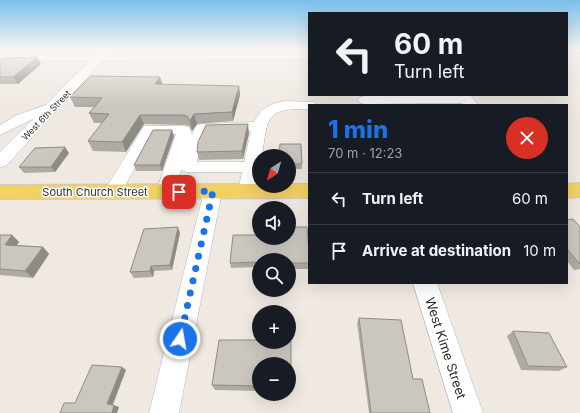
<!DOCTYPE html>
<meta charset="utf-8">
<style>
:root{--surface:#171b24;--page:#20242c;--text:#f1f3f6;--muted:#9ea1a6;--line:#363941;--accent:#1a73e8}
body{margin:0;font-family:Inter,sans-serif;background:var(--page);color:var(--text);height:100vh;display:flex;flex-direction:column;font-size:15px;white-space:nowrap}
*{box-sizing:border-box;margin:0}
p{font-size:13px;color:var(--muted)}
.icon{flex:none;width:22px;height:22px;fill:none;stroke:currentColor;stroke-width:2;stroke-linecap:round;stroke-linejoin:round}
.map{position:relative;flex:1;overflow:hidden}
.sheet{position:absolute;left:308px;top:104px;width:260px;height:180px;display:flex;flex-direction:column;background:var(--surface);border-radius:0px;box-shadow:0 4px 16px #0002}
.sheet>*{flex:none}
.banner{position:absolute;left:308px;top:12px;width:260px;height:84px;border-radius:0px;box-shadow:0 4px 16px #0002;background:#171b24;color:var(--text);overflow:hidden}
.needle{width:26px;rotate:217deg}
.tools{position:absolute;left:252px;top:149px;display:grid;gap:8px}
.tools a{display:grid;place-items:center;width:44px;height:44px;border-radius:50%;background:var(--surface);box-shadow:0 4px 16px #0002;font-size:20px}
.pin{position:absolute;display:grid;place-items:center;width:34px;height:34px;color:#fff;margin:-17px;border-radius:8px;box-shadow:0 2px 6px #0006}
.me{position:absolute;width:44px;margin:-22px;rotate:12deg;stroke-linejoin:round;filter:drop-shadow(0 0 3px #0008)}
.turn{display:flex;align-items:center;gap:14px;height:84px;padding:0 20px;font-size:18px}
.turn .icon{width:52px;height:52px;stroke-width:2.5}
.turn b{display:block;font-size:28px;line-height:34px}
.round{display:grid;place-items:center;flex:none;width:42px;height:42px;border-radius:21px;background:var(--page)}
.head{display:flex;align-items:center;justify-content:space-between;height:68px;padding:0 20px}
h1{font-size:24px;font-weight:800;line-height:30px;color:var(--accent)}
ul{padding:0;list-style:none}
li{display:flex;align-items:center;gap:12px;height:52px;padding:0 20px;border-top:1px solid var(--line)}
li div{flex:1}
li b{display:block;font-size:15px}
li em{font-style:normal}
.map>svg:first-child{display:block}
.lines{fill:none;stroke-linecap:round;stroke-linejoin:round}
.stream{fill:#75cff0;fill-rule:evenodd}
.minor-casing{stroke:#b4b7c1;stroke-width:1}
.major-casing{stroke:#c9c9c9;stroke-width:2}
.minor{fill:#fff;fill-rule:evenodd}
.major{fill:#f2d163;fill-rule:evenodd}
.wall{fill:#afaba4}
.shaded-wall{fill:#8e8b86}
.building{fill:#cbc7bf;stroke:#8e8b86}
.route{stroke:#1a73e8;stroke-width:7;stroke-dasharray:0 12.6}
.labels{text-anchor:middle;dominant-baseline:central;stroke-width:3;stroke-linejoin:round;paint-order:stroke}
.far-street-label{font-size:9px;fill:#2e2e2e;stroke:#fff}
.street-label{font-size:11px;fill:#2e2e2e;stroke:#fff}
.near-street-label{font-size:13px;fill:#2e2e2e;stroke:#fff}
</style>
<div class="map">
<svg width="580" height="413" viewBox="0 0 580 413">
<rect width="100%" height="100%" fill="#efe9e1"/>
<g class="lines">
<!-- stream -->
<polygon class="stream" points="568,49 572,49 580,53 580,55"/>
<defs>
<g id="minor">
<polygon points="101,49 111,49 109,53 309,53 309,59 103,60 6,166 0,167 0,152 33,119 0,135 0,125 17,115 46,105 90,60 0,60 0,54 97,53"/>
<polygon points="466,95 471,96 478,105 464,105 462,103 365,104 360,103 358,100 360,97 365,96"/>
<path d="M285,101l29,1 2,3h-7v4c-44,-1 -41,7 -47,47h-3c0,13 1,29 -6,41l-6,1 -6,-1 -3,-5 4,-20h-55l-6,-2 -10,27 -6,1 -6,-1 -3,-5 20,-58h-22l-36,64 -6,1 -6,-1 -3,-5 41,-67h40l5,1 3,7 5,-9 5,-1 52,-2c7,-14 17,-19 31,-21zM251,131l-7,31h-47l2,-12 8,-18z"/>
<polygon points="213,185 219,187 222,191 179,413 149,413 204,191 207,187"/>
<polygon points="413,283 437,283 483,413 453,413"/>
</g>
<g id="major">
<polygon points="580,183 580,197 567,198 567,184"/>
<polygon points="259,184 259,186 289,186 289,184 309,184 309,198 0,199 0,185"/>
</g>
</defs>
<!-- minor casing -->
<use href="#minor" class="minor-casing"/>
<!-- major casing -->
<use href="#major" class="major-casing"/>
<!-- minor -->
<use href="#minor" class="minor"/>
<!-- major -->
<use href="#major" class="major"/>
</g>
<!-- wall -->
<g class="wall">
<polygon points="19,49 49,49 45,52 21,52"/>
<polygon points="37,57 41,64 18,84 0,84 0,60"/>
<polygon points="160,77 162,85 239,86 240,95 233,121 197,124 192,131 189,126 184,125 144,124 126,152 93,151 88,141 102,123 94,123 89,113 95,107 75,107 70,97"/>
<polygon points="308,112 309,112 309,133 308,118"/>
<polygon points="249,133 243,159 199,160 197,152"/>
<polygon points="174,136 162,171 136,171 134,165"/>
<polygon points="69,153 55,172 24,173 19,167"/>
<polygon points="289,156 302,164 302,169 289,169"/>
<polygon points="567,220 580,227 580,269 574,270 567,261"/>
<polygon points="180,233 172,270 154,271 153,277 134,278 130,272"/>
<polygon points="0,235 12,235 19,242 17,245 43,247 49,254 33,278 0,275"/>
<polygon points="309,252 309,269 289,269 289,260 259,260 259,267 231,268 230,263"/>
<polygon points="359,318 430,413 369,413 357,323"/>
<polygon points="513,331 567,367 559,371 521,370 507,336"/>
<polygon points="291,340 291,391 289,391 289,364 259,364 259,391 215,390 212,385"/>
</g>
<!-- shaded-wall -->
<g class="shaded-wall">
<polygon points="43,49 49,49 45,52"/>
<polygon points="37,57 41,64 18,84 13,77"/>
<polygon points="160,77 163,86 155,84"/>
<polygon points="239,86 240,95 233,121 232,112"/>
<polygon points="194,114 197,124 192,131 190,121"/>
<polygon points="140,115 144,124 126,152 122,142"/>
<polygon points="248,124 249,133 243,159 242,151"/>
<polygon points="172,130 174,136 162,171 160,165"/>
<polygon points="65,147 69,153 55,172 51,167"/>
<polygon points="178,227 180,233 172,270 170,265"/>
<polygon points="12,235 19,242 12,251 5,245"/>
<polygon points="43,247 49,254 33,278 25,271"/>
<polygon points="151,266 154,271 153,277 150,271"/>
<polygon points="122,367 126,370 112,407 107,404"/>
<polygon points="114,405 119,407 117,413 112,413"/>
</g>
<!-- building -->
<g class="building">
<polygon points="37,57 13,77 0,77 0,60 4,58"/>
<polygon points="91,76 160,77 155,84 239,86 232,112 194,114 190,121 187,116 182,115 140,115 122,142 88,141 109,114 89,113 102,98 70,97"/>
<polygon points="248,124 242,151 197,152 198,142 206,125"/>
<polygon points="153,130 172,130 160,165 134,165"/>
<polygon points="280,144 301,144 302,164 289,164 289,156 279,156"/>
<polygon points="65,147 51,167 19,167 35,148"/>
<polygon points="573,219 580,227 580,264 567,249 567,220"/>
<polygon points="178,227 170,265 151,266 150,271 130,272 144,229"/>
<polygon points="289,227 307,227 309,252 309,263 289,263 289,260 259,260 259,262 230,263 233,235 259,235 259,238 289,238"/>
<polygon points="0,235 12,235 5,245 43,247 25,271 0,269"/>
<polygon points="359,318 401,320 413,379 422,379 430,413 371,413"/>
<polygon points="513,331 549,333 567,367 528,366"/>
<polygon points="219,340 259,340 259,342 289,342 289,340 291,340 291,386 289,386 289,364 259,364 259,386 212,385"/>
<polygon points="92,365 122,367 107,404 114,405 112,413 60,413 64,403 75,403"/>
</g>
<!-- sky -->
<linearGradient id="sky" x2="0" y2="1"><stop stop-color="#7abfeb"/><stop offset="0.46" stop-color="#f8f5f2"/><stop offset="1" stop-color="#f8f5f2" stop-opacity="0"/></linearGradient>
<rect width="580" height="107" fill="url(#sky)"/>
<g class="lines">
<!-- route -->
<polyline class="route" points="179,192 213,191 180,339"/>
</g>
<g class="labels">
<!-- far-street labels -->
<g class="far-street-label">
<text transform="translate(46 115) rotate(-46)">West 6th Street</text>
</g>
<!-- street labels -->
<g class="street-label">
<text x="95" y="192">South Church Street</text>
</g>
<!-- near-street labels -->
<g class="near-street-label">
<text transform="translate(446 348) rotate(72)">West Kime Street</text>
</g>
</g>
</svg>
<div class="tools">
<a><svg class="needle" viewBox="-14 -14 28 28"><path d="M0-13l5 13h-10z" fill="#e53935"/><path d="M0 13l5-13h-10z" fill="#9ea1a6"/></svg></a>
<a><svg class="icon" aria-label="sound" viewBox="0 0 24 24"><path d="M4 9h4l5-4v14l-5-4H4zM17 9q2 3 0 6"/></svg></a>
<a><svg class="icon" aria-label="search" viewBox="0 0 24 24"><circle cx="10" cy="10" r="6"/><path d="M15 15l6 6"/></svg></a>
<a>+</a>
<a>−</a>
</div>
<div class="pin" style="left:179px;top:192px;background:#d93025"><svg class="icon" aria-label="arrive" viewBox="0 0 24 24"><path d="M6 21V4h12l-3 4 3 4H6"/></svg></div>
<svg class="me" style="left:180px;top:339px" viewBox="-20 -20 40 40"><circle r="17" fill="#1a73e8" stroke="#fff" stroke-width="3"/><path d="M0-11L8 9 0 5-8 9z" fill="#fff"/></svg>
<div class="banner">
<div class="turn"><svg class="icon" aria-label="left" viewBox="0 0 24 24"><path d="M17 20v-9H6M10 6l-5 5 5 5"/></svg><div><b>60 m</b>Turn left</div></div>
</div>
<section class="sheet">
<div class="head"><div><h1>1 min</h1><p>70 m · 12:23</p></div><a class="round" style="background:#d93025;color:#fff"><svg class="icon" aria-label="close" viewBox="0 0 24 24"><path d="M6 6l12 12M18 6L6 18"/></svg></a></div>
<ul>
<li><svg class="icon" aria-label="left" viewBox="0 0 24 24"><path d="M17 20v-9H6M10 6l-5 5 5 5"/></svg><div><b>Turn left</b></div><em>60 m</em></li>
<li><svg class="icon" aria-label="arrive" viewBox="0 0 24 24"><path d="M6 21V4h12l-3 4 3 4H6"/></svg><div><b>Arrive at destination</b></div><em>10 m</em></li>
</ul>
</section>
</div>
